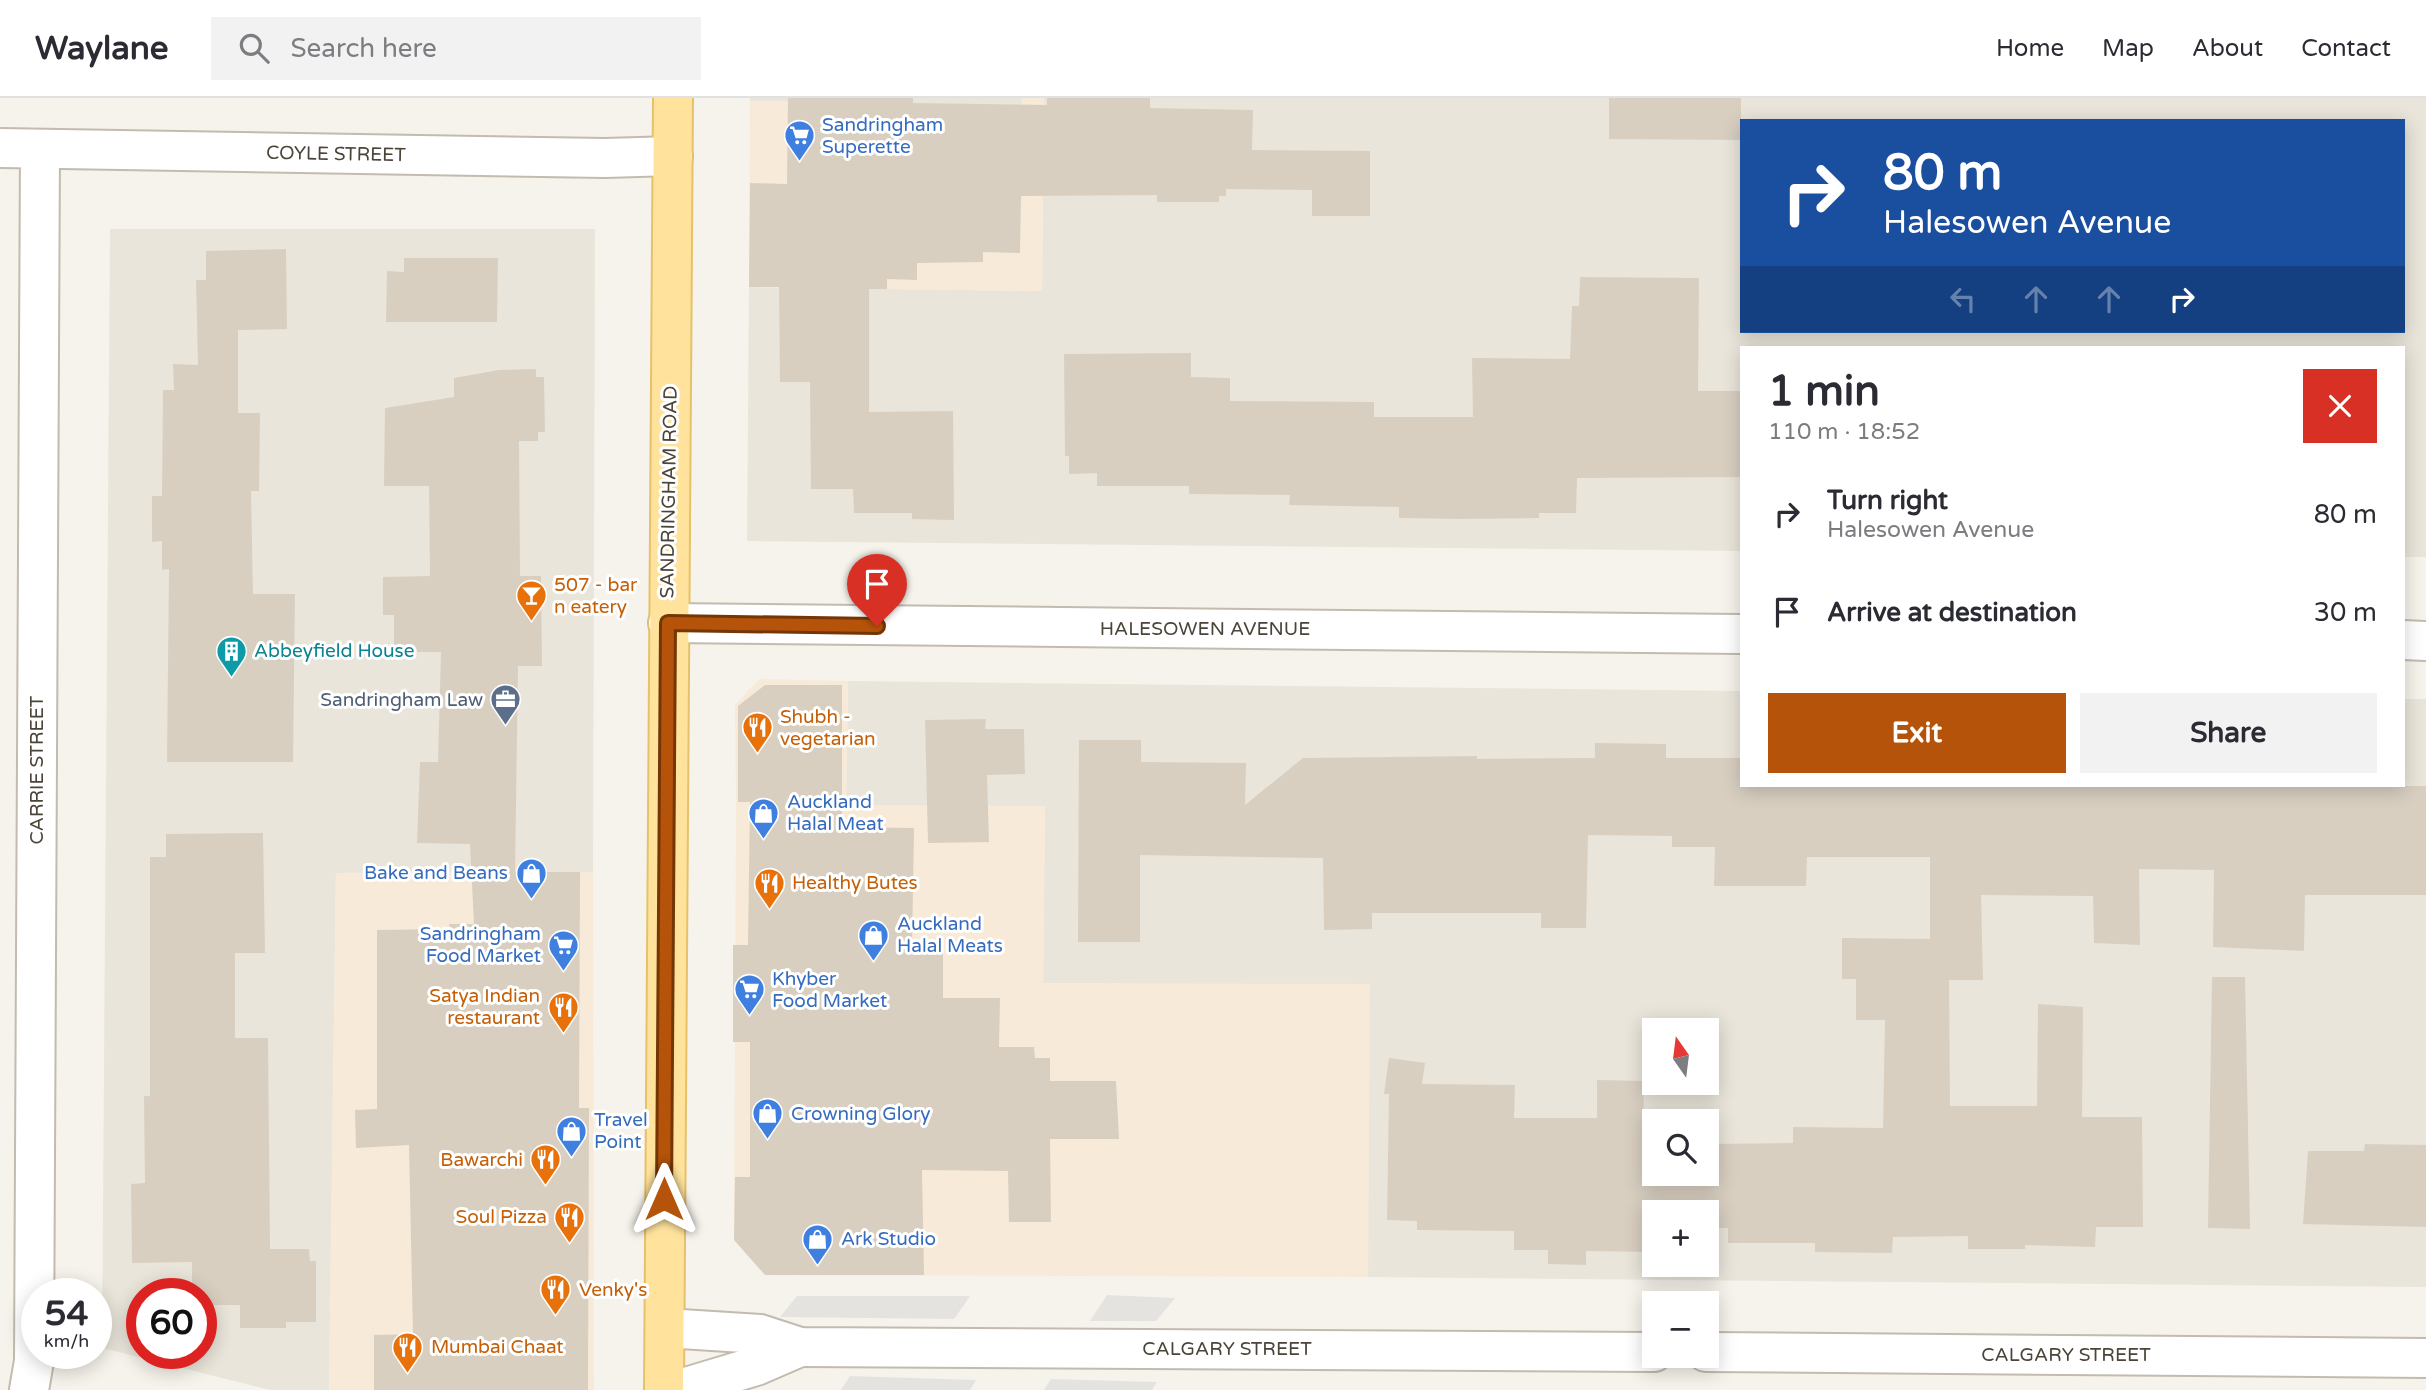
<!DOCTYPE html>
<meta charset="utf-8">
<style>
:root{--surface:#fff;--page:#f2f2f3;--text:#2b2b33;--muted:#7c7c81;--line:#e1e1e2;--accent:#b45309}
body{margin:0;font-family:"Varela Round",sans-serif;background:var(--page);color:var(--text);height:100vh;display:flex;flex-direction:column;font-size:26px;white-space:nowrap}
*{box-sizing:border-box;margin:0}
p{font-size:23px;color:var(--muted)}
.icon{flex:none;width:38px;height:38px;fill:none;stroke:currentColor;stroke-width:2;stroke-linecap:round;stroke-linejoin:round}
.map{position:relative;flex:1;overflow:hidden}
.sheet{position:absolute;left:1740px;top:248px;width:665px;height:441px;display:flex;flex-direction:column;background:var(--surface);border-radius:0px;box-shadow:0 4px 18px #0003}
.sheet>*{flex:none}
.hud{position:absolute;left:1740px;top:21px;width:665px;height:214px;border-radius:0px;box-shadow:0 4px 18px #0003;background:#1a4fa0;color:#fff;overflow:hidden}
.needle{width:46px;rotate:346deg}
.buttons{position:absolute;left:1642px;top:920px;display:grid;gap:14px}
.buttons a{display:grid;place-items:center;width:77px;height:77px;border-radius:0px;background:var(--surface);box-shadow:0 4px 18px #0003;font-size:35px}
.speed{position:absolute;left:21px;top:1180px;display:flex;gap:14px;font-size:35px;font-weight:700;text-align:center}
.speed>*{display:grid;place-content:center;width:91px;height:91px;border-radius:50%;background:var(--surface);box-shadow:0 4px 18px #0003;line-height:1}
.speed small{font-size:18px;font-weight:400}
.speed .limit{border:10px solid #d22;background:#fff;color:#111}
.pin{position:absolute;display:grid;place-items:center;width:60px;height:60px;color:#fff;margin:-72px -30px;border-radius:50% 50% 50% 0;rotate:-45deg;box-shadow:0 0 7px #0007}
.pin .icon{rotate:45deg}
.me{position:absolute;width:77px;margin:-38px;rotate:0deg;stroke-linejoin:round;filter:drop-shadow(0 0 5px #0008)}
.turn{display:flex;align-items:center;gap:24px;height:147px;padding:0 28px;font-size:32px}
.turn .icon{width:91px;height:91px;stroke-width:2.5}
.turn b{display:block;font-size:49px;line-height:60px}
.lanes{display:flex;align-items:center;height:66px;padding:0 28px;background:#0003;justify-content:center;gap:35px;direction:ltr}
.lanes .off{opacity:.35}
.round{display:grid;place-items:center;flex:none;width:74px;height:74px;border-radius:0px;background:var(--page)}
.overview{display:flex;align-items:center;justify-content:space-between;height:119px;padding:0 28px}
h1{font-size:42px;font-weight:800;line-height:52px}
.cta{display:flex;gap:14px;margin-top:auto;padding:14px 28px}
.cta a{flex:1;height:80px;border-radius:0px;background:var(--accent);color:#fff;font-size:28px;font-weight:800;line-height:80px;text-align:center}
.cta a+a{background:var(--page);color:var(--text)}
ul{padding:0;list-style:none}
li{display:flex;align-items:center;gap:21px;height:98px;padding:0 28px}
li div{flex:1}
li b{display:block;font-size:26px}
li em{font-style:normal}
header{display:flex;align-items:center;gap:42px;box-sizing:border-box;height:98px;padding:0 35px;background:var(--surface);border-bottom:2px solid var(--line)}
header strong{font-size:33px}
nav{display:flex;gap:38px;margin-inline-start:auto;font-size:24px}
.search{width:490px;height:63px;background:var(--page);display:flex;align-items:center;gap:18px;box-sizing:border-box;padding:0 24px;border-radius:0px;color:var(--muted);font-size:26px}
.map>svg:first-child{display:block}
.residential{fill:#eae5da;fill-rule:evenodd}
.commercial{fill:#f7ead8}
.parking{fill:#e5e3e0}
.building{fill:#d8cfc1}
.lines{fill:none;stroke-linecap:round;stroke-linejoin:round}
.street-casing{stroke:#c2bbae;stroke-width:42}
.primary-casing{stroke:#e6c16a;stroke-width:42}
.street{stroke:#fff;stroke-width:38}
.primary{stroke:#ffe39c;stroke-width:38}
.route-casing{stroke:#753606;stroke-width:18}
.route{stroke:#b45309;stroke-width:12}
.labels{text-anchor:middle;dominant-baseline:central;stroke-width:6;stroke-linejoin:round;paint-order:stroke}
.shop-label{font-size:19px;fill:#366cbe;stroke:#fff;text-anchor:start}
.street-label{font-size:19px;fill:#4b4439;stroke:#fff}
.food-label{font-size:19px;fill:#c56008;stroke:#fff;text-anchor:start}
.culture-label{font-size:19px;fill:#0d838f;stroke:#fff;text-anchor:start}
.service-label{font-size:19px;fill:#4e5e75;stroke:#fff;text-anchor:end}
</style>
<header>
<strong>Waylane</strong>
<div class="search"><svg class="icon" aria-label="search" viewBox="0 0 24 24"><circle cx="10" cy="10" r="6"/><path d="M15 15l6 6"/></svg>Search here</div>
<nav><a>Home</a><a>Map</a><a>About</a><a>Contact</a></nav>
</header>
<div class="map">
<svg width="2426" height="1292" viewBox="0 0 2426 1292">
<rect width="100%" height="100%" fill="#f6f3ec"/>
<!-- residential -->
<g class="residential">
<polygon points="750,0 1022,0 1022,7 750,3"/>
<path d="M1044,0h1382v459h-23v-209h-662v203l-994,-10 2,-254 293,4zM1741,23h662v210h-662z"/>
<path d="M110,131h485l-2,643 -257,1 -7,517h-59l-168,-42zM142,1195h59v60h-59z"/>
<path d="M848,583l893,10v95h662v-87h23v588l-1058,-10 1,-292 -326,-2 2,-177h-199zM1654,933h52v52h-52zM1654,1024h52v52h-52zM1654,1115h52v52h-52z"/>
</g>
<!-- commercial -->
<g class="commercial">
<polygon points="1022,0 1044,0 1042,193 749,189 750,3 1021,7"/>
<polygon points="759,581 848,583 846,707 1045,708 1043,885 1370,886 1368,1179 765,1177 734,1142 736,710 735,607"/>
<polygon points="593,774 594,1292 329,1292 336,775"/>
</g>
<!-- parking -->
<g class="parking">
<polygon points="1107,1197 1175,1200 1156,1223 1090,1223"/>
<polygon points="797,1198 970,1198 954,1221 780,1219"/>
<polygon points="850,1278 976,1282 970,1292 841,1292"/>
<polygon points="1051,1281 1157,1284 1152,1292 1044,1292"/>
</g>
<!-- building -->
<g class="building">
<polygon points="788,0 913,0 913,5 1047,7 1047,0 1150,0 1150,10 1253,12 1252,52 1370,53 1370,118 1312,118 1312,92 1226,91 1226,98 1219,98 1219,104 1157,104 1157,97 1021,98 1020,155 983,154 983,164 917,165 917,182 887,181 887,191 869,191 869,314 953,313 954,422 912,421 912,415 854,415 853,391 811,391 810,284 780,284 779,189 749,189 750,85 787,86"/>
<polygon points="1609,0 1741,0 1741,42 1609,41"/>
<polygon points="286,151 287,231 238,232 238,315 260,315 259,393 251,393 253,496 295,496 293,664 167,664 169,471 162,472 162,443 152,444 152,398 162,398 163,292 174,292 173,266 198,267 196,182 206,182 206,153"/>
<polygon points="404,160 498,160 497,224 386,224 387,173 404,174"/>
<polygon points="1580,179 1699,180 1698,293 1741,293 1741,379 1577,380 1576,415 1539,415 1539,420 1461,421 1399,420 1399,409 1289,407 1290,397 1189,396 1189,388 1097,388 1097,375 1069,376 1069,358 1065,358 1064,256 1191,255 1191,279 1230,280 1230,303 1374,304 1374,319 1473,319 1472,260 1570,261 1572,208 1579,208"/>
<polygon points="536,271 536,279 544,279 545,334 538,334 538,343 519,343 520,478 541,478 542,568 518,568 515,774 580,774 579,1010 589,1010 588,1292 374,1292 374,1237 413,1236 409,1047 356,1050 355,1012 377,1011 377,832 450,831 449,826 474,826 470,746 417,745 420,664 438,664 441,554 394,554 394,517 383,517 383,479 430,478 429,388 384,388 385,310 454,299 454,280 499,272"/>
<polygon points="765,587 842,587 842,729 914,730 912,847 943,847 943,900 1000,900 999,949 1034,949 1035,960 1050,960 1050,983 1116,983 1119,1041 1050,1041 1051,1124 1009,1124 1008,1073 922,1072 924,1177 765,1177 734,1142 735,1079 750,1079 750,944 733,944 733,847 748,847 750,704 738,704 738,608"/>
<polygon points="986,621 985,631 1024,631 1025,676 987,677 989,744 928,745 925,622"/>
<polygon points="1079,642 1141,642 1141,664 1246,665 1245,707 1303,660 1477,658 1477,661 1595,660 1595,645 1666,646 1666,660 1741,660 1741,688 2426,688 2426,797 2305,797 2304,853 2213,849 2214,772 2139,771 2140,847 2094,845 2093,798 1981,797 1983,882 1949,882 1950,1008 2037,1008 2038,906 2083,909 2082,1019 2142,1019 2143,1129 2096,1129 2095,1149 2025,1147 2025,1151 1968,1151 1968,1138 1893,1139 1892,1155 1815,1154 1815,1145 1728,1145 1728,1130 1706,1130 1706,1115 1654,1115 1654,1154 1586,1153 1586,1167 1548,1166 1548,1152 1514,1152 1514,1133 1417,1132 1417,1123 1387,1122 1389,996 1384,996 1389,960 1425,965 1422,986 1515,987 1514,1020 1597,1020 1597,982 1644,983 1643,1043 1654,1043 1654,1076 1706,1076 1706,1046 1793,1045 1793,1029 1883,1030 1885,922 1856,922 1856,881 1842,881 1842,840 1930,841 1930,759 1807,759 1806,788 1714,788 1715,749 1672,749 1672,738 1588,737 1586,830 1541,830 1541,815 1372,815 1372,831 1324,832 1323,760 1140,757 1140,844 1078,844"/>
<polygon points="263,735 265,855 235,855 235,940 268,940 270,1151 309,1151 310,1163 316,1163 316,1224 286,1224 286,1230 240,1230 240,1207 201,1207 201,1195 192,1195 192,1164 132,1165 131,1086 145,1085 144,998 150,998 150,759 166,759 166,736"/>
<polygon points="2212,879 2245,879 2250,1131 2208,1130"/>
<polygon points="2365,1046 2426,1047 2426,1129 2303,1126 2308,1053 2364,1053"/>
</g>
<g class="lines">
<defs>
<g id="street">
<polyline points="0,50 605,60 673,58"/>
<polyline points="668,525 1741,536"/>
<polyline points="2403,542 2426,543"/>
<polyline points="665,1230 760,1236 800,1249 1654,1254"/>
<polyline points="1706,1254 2426,1260"/>
<polyline points="29,1292 34,1263 40,51"/>
<polyline points="676,1292 756,1268 800,1249"/>
</g>
<polyline id="primary" points="664,1292 673,0"/>
</defs>
<!-- street casing -->
<use href="#street" class="street-casing"/>
<!-- primary casing -->
<use href="#primary" class="primary-casing"/>
<!-- street -->
<use href="#street" class="street"/>
<!-- primary -->
<use href="#primary" class="primary"/>
</g>
<g class="lines">
<defs>
<polyline id="route" points="664,1101 668,525 877,528"/>
</defs>
<!-- route casing -->
<use href="#route" class="route-casing"/>
<!-- route -->
<use href="#route" class="route"/>
</g>
<!-- icons -->
<defs>
<symbol id="supermarket-pin" viewBox="-11 -11 22 30"><path d="M0 17L-7.5 6A9.5 9.5 0 1 1 7.5 6Z" fill="#3f7fe0" stroke="#fff"/><path d="M-6-5.5h2.5l.6 2H6L4.5 2H-2.5L-4.4-4H-6ZM-1.5 3.2a1.3 1.3 0 1 0 .1 0ZM3 3.2a1.3 1.3 0 1 0 .1 0Z" fill="#fff"/></symbol>
<symbol id="bar-pin" viewBox="-11 -11 22 30"><path d="M0 17L-7.5 6A9.5 9.5 0 1 1 7.5 6Z" fill="#e8710a" stroke="#fff"/><path d="M-6-5H6L.8 .8V4.5H3.5V6h-7V4.5H-.8V.8Z" fill="#fff"/></symbol>
<symbol id="building-pin" viewBox="-11 -11 22 30"><path d="M0 17L-7.5 6A9.5 9.5 0 1 1 7.5 6Z" fill="#0f9aa8" stroke="#fff"/><path d="M-4-6H4V6H1V3H-1V6H-4ZM-2.5-4.3h1.7v1.8h-1.7ZM.8-4.3h1.7v1.8H.8ZM-2.5-1h1.7V.8h-1.7ZM.8-1h1.7V.8H.8Z" fill="#fff"/></symbol>
<symbol id="office-pin" viewBox="-11 -11 22 30"><path d="M0 17L-7.5 6A9.5 9.5 0 1 1 7.5 6Z" fill="#5c6f8a" stroke="#fff"/><path d="M-6-3h4V-5.5h4V-3h4V5H-6ZM-1-4.5V-3h2v-1.5ZM-6 0V1H6V0Z" fill="#fff"/></symbol>
<symbol id="restaurant-pin" viewBox="-11 -11 22 30"><path d="M0 17L-7.5 6A9.5 9.5 0 1 1 7.5 6Z" fill="#e8710a" stroke="#fff"/><path d="M-5-6h1v4h1v-4h1v4h1v-4h1v5L-1.5 .5V6h-2V.5L-5-1ZM5-6V6H3V1.5H1.5Q1.5-4 5-6Z" fill="#fff"/></symbol>
<symbol id="shop-pin" viewBox="-11 -11 22 30"><path d="M0 17L-7.5 6A9.5 9.5 0 1 1 7.5 6Z" fill="#3f7fe0" stroke="#fff"/><path d="M-5-2.5h2.3a2.7 3.5 0 0 1 5.4 0H5L5.5 6h-11ZM-1.5-2.5h3a1.5 2.3 0 0 0-3 0Z" fill="#fff"/></symbol>
</defs>
<g fill-rule="evenodd">
<use href="#supermarket-pin" x="782" y="20" width="35" height="47"/>
<use href="#bar-pin" x="514" y="480" width="35" height="47"/>
<use href="#building-pin" x="214" y="536" width="35" height="47"/>
<use href="#office-pin" x="488" y="584" width="35" height="47"/>
<use href="#restaurant-pin" x="740" y="612" width="35" height="47"/>
<use href="#shop-pin" x="746" y="698" width="35" height="47"/>
<use href="#shop-pin" x="514" y="758" width="35" height="47"/>
<use href="#restaurant-pin" x="752" y="768" width="35" height="47"/>
<use href="#shop-pin" x="856" y="820" width="35" height="47"/>
<use href="#supermarket-pin" x="546" y="830" width="35" height="47"/>
<use href="#supermarket-pin" x="732" y="874" width="35" height="47"/>
<use href="#restaurant-pin" x="546" y="892" width="35" height="47"/>
<use href="#shop-pin" x="750" y="998" width="35" height="47"/>
<use href="#shop-pin" x="554" y="1016" width="35" height="47"/>
<use href="#restaurant-pin" x="528" y="1044" width="35" height="47"/>
<use href="#restaurant-pin" x="552" y="1102" width="35" height="47"/>
<use href="#shop-pin" x="800" y="1124" width="35" height="47"/>
<use href="#restaurant-pin" x="538" y="1174" width="35" height="47"/>
<use href="#restaurant-pin" x="390" y="1232" width="35" height="47"/>
</g>
<g class="labels">
<!-- shop labels -->
<g class="shop-label">
<text x="822" y="27">Sandringham<tspan x="822" dy="22">Superette</tspan></text>
<text x="787" y="704">Auckland<tspan x="787" dy="22">Halal Meat</tspan></text>
<text x="508" y="775" text-anchor="end">Bake and Beans</text>
<text x="897" y="826">Auckland<tspan x="897" dy="22">Halal Meats</tspan></text>
<text x="541" y="836" text-anchor="end">Sandringham<tspan x="541" dy="22">Food Market</tspan></text>
<text x="772" y="881">Khyber<tspan x="772" dy="22">Food Market</tspan></text>
<text x="791" y="1016">Crowning Glory</text>
<text x="594" y="1022">Travel<tspan x="594" dy="22">Point</tspan></text>
<text x="841" y="1141">Ark Studio</text>
</g>
<!-- street labels -->
<g class="street-label">
<text transform="translate(336 56) rotate(1)">COYLE STREET</text>
<text transform="translate(669 394) rotate(-89)">SANDRINGHAM ROAD</text>
<text x="1205" y="531">HALESOWEN AVENUE</text>
<text transform="translate(37 672) rotate(-90)">CARRIE STREET</text>
<text x="1227" y="1251">CALGARY STREET</text>
<text x="2066" y="1257">CALGARY STREET</text>
</g>
<!-- food labels -->
<g class="food-label">
<text x="554" y="487">507 - bar<tspan x="554" dy="22">n eatery</tspan></text>
<text x="780" y="619">Shubh -<tspan x="780" dy="22">vegetarian</tspan></text>
<text x="792" y="785">Healthy Butes</text>
<text x="540" y="898" text-anchor="end">Satya Indian<tspan x="540" dy="22">restaurant</tspan></text>
<text x="523" y="1062" text-anchor="end">Bawarchi</text>
<text x="547" y="1119" text-anchor="end">Soul Pizza</text>
<text x="579" y="1192">Venky's</text>
<text x="431" y="1249">Mumbai Chaat</text>
</g>
<!-- culture labels -->
<g class="culture-label">
<text x="254" y="553">Abbeyfield House</text>
</g>
<!-- service labels -->
<g class="service-label">
<text x="483" y="602">Sandringham Law</text>
</g>
</g>
</svg>
<div class="buttons">
<a><svg class="needle" viewBox="-14 -14 28 28"><path d="M0-13l5 13h-10z" fill="#e53935"/><path d="M0 13l5-13h-10z" fill="#7c7c81"/></svg></a>
<a><svg class="icon" aria-label="search" viewBox="0 0 24 24"><circle cx="10" cy="10" r="6"/><path d="M15 15l6 6"/></svg></a>
<a>+</a>
<a>−</a>
</div>
<div class="speed"><div>54<small>km/h</small></div><div class="limit">60</div></div>
<div class="pin" style="left:877px;top:528px;background:#d93025"><svg class="icon" aria-label="arrive" viewBox="0 0 24 24"><path d="M6 21V4h12l-3 4 3 4H6"/></svg></div>
<svg class="me" style="left:664px;top:1101px" viewBox="-20 -20 40 40"><path d="M0-17L14 15 0 8-14 15z" fill="#b45309" stroke="#fff" stroke-width="4"/></svg>
<div class="hud">
<div class="turn"><svg class="icon" aria-label="right" viewBox="0 0 24 24"><path d="M7 20v-9h11M14 6l5 5-5 5"/></svg><div><b>80 m</b>Halesowen Avenue</div></div>
<div class="lanes"><svg class="icon off" aria-label="left" viewBox="0 0 24 24"><path d="M17 20v-9H6M10 6l-5 5 5 5"/></svg><svg class="icon off" aria-label="ahead" viewBox="0 0 24 24"><path d="M12 20V5M6 11l6-6 6 6"/></svg><svg class="icon off" aria-label="ahead" viewBox="0 0 24 24"><path d="M12 20V5M6 11l6-6 6 6"/></svg><svg class="icon" aria-label="right" viewBox="0 0 24 24"><path d="M7 20v-9h11M14 6l5 5-5 5"/></svg></div>
</div>
<section class="sheet">
<div class="overview"><div><h1>1 min</h1><p>110 m · 18:52</p></div><a class="round" style="background:#d93025;color:#fff"><svg class="icon" aria-label="close" viewBox="0 0 24 24"><path d="M6 6l12 12M18 6L6 18"/></svg></a></div>
<ul>
<li><svg class="icon" aria-label="right" viewBox="0 0 24 24"><path d="M7 20v-9h11M14 6l5 5-5 5"/></svg><div><b>Turn right</b><p>Halesowen Avenue</p></div><em>80 m</em></li>
<li><svg class="icon" aria-label="arrive" viewBox="0 0 24 24"><path d="M6 21V4h12l-3 4 3 4H6"/></svg><div><b>Arrive at destination</b></div><em>30 m</em></li>
</ul>
<div class="cta"><a>Exit</a><a>Share</a></div>
</section>
</div>
